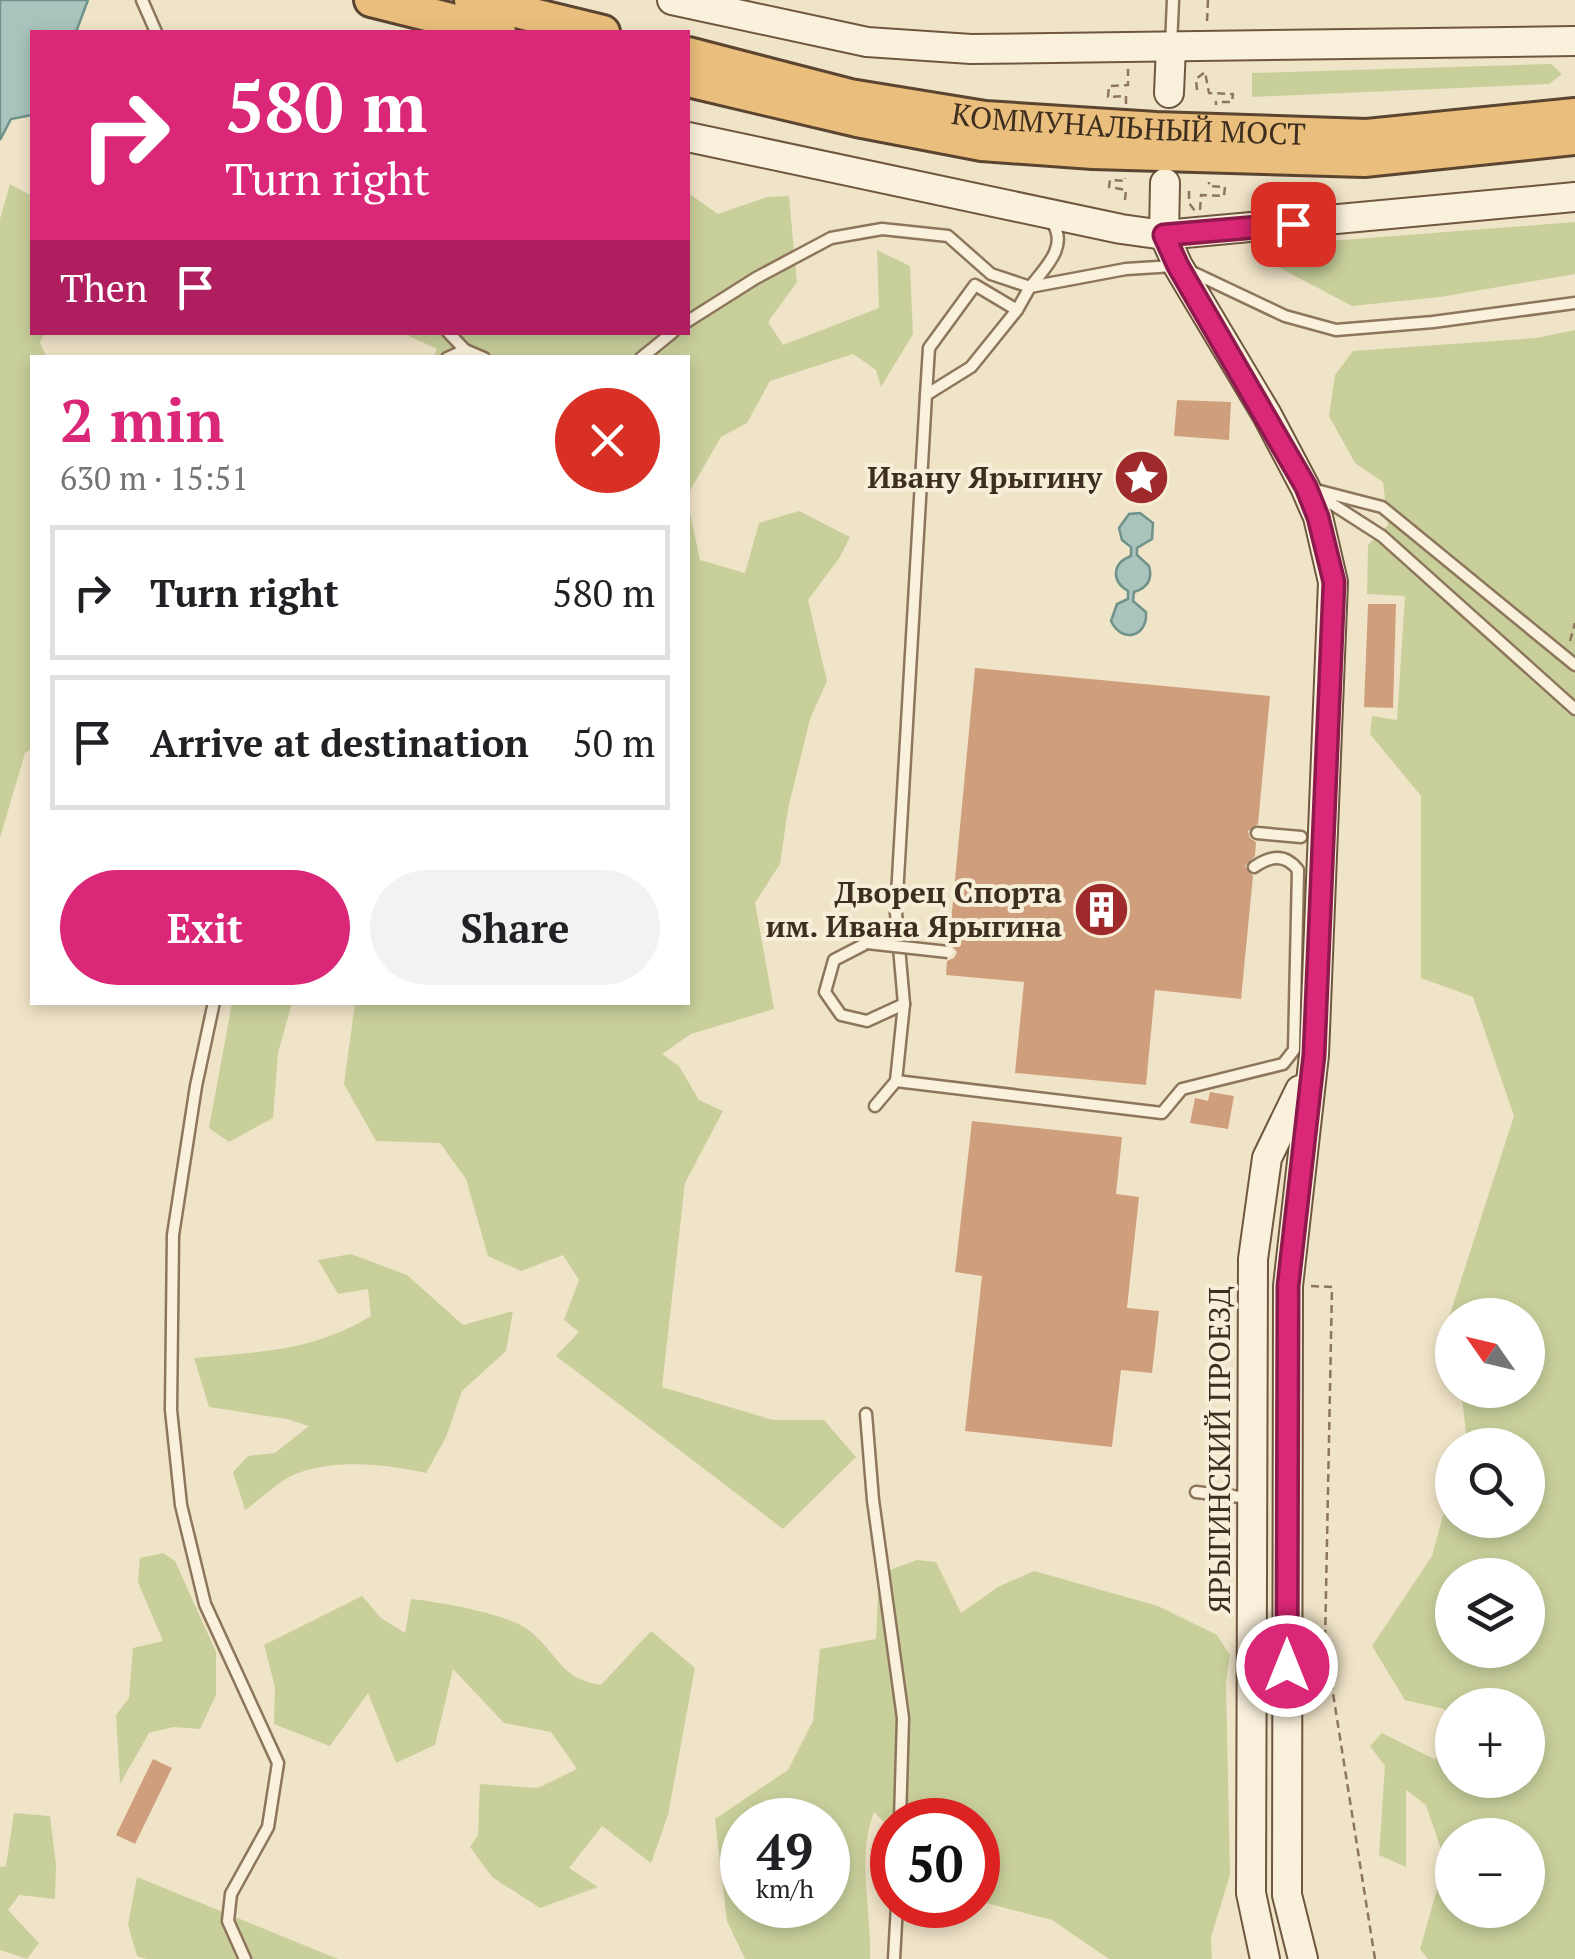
<!DOCTYPE html>
<meta charset="utf-8">
<style>
:root{--surface:#fff;--page:#f2f2f2;--text:#202124;--muted:#757577;--line:#e0e0e0;--accent:#db2777}
body{margin:0;font-family:"PT Serif",serif;background:var(--page);color:var(--text);height:100vh;display:flex;flex-direction:column;font-size:38px;white-space:nowrap}
*{box-sizing:border-box;margin:0}
p{font-size:32px;color:var(--muted)}
.icon{flex:none;width:55px;height:55px;fill:none;stroke:currentColor;stroke-width:2;stroke-linecap:round;stroke-linejoin:round}
.map{position:relative;flex:1;overflow:hidden}
.sheet{position:absolute;left:30px;top:355px;width:660px;height:650px;display:flex;flex-direction:column;background:var(--surface);border-radius:0px;box-shadow:0 5px 15px #0003}
.sheet>*{flex:none}
.banner{position:absolute;left:30px;top:30px;width:660px;height:305px;border-radius:0px;box-shadow:0 5px 15px #0003;background:#db2777;color:#fff;overflow:hidden}
.needle{width:65px;rotate:304deg}
.controls{position:absolute;left:1435px;top:1298px;display:grid;gap:20px}
.controls a{display:grid;place-items:center;width:110px;height:110px;border-radius:50%;background:var(--surface);box-shadow:0 5px 15px #0003;font-size:50px}
.speed{position:absolute;left:720px;top:1798px;display:flex;gap:20px;font-size:50px;font-weight:700;text-align:center}
.speed>*{display:grid;place-content:center;width:130px;height:130px;border-radius:50%;background:var(--surface);box-shadow:0 5px 15px #0003;line-height:1}
.speed small{font-size:25px;font-weight:400}
.speed .limit{border:15px solid #d22;background:#fff;color:#111}
.pin{position:absolute;display:grid;place-items:center;width:85px;height:85px;color:#fff;margin:-42px;border-radius:20px;box-shadow:0 5px 15px #0006}
.me{position:absolute;width:110px;margin:-55px;rotate:0deg;stroke-linejoin:round;filter:drop-shadow(0 0 8px #0008)}
.turn{display:flex;align-items:center;gap:35px;height:210px;padding:0 30px;font-size:45px}
.turn .icon{width:130px;height:130px;stroke-width:2.5}
.turn b{display:block;font-size:70px;line-height:85px}
.then{display:flex;align-items:center;height:95px;padding:0 30px;background:#0003;gap:20px;font-size:38px}
.round{display:grid;place-items:center;flex:none;width:105px;height:105px;border-radius:52px;background:var(--page)}
.head{display:flex;align-items:center;justify-content:space-between;height:170px;padding:0 30px}
h1{font-size:60px;font-weight:600;line-height:75px;color:var(--accent)}
.primary-button{display:flex;gap:20px;margin-top:auto;padding:20px 30px}
.primary-button a{flex:1;height:115px;border-radius:60px;background:var(--accent);color:#fff;font-size:40px;font-weight:600;line-height:115px;text-align:center}
.primary-button a+a{background:var(--page);color:var(--text)}
ul{padding:0;list-style:none}
li{display:flex;align-items:center;gap:30px;height:135px;margin:0 20px 15px;padding:0 10px;border:5px solid var(--line);border-radius:0px}
li div{flex:1}
li b{display:block;font-size:38px}
li em{font-style:normal}
.map>svg:first-child{display:block}
.green{fill:#c9cf9b;fill-rule:evenodd}
.water{fill:#a9c4bc;stroke:#6f938a;stroke-width:2.5}
.building{fill:#cf9f7d}
.lines{fill:none;stroke-linecap:round;stroke-linejoin:round}
.service-casing{stroke:#8d765c;stroke-width:15}
.secondary-casing{stroke:#6f573f;stroke-width:32}
.trunk-casing{stroke:#5b4430;stroke-width:38}
.path{stroke:#8d765c;stroke-width:2.5;stroke-dasharray:8 5;stroke-linecap:butt}
.service{stroke:#faf1dc;stroke-width:10}
.secondary{stroke:#faf1dc;stroke-width:28}
.trunk{stroke:#eabe7c;stroke-width:32}
.service-bridge-casing{stroke:#8d765c;stroke-width:15;stroke-linecap:butt}
.service-bridge{stroke:#faf1dc;stroke-width:10}
.route-casing{stroke:#8e194d;stroke-width:25}
.route{stroke:#db2777;stroke-width:18}
.labels{text-anchor:middle;dominant-baseline:central;stroke-width:8;stroke-linejoin:round;paint-order:stroke}
.street-label{font-size:30px;fill:#3d2e20;stroke:#f7eed8}
.poi-label{font-size:30px;font-weight:bold;fill:#3d2e20;stroke:#f7eed8;text-anchor:end}
</style>
<div class="map">
<svg width="1575" height="1959" viewBox="0 0 1575 1959">
<rect width="100%" height="100%" fill="#f0e4c8"/>
<!-- green -->
<g class="green">
<polygon points="1551,64 1562,74 1549,84 1252,97 1252,73"/>
<polygon points="10,184 32,196 32,332 45,333 40,342 46,357 32,358 32,748 25,753 0,838 0,219"/>
<polygon points="688,193 718,214 767,197 789,196 797,282 768,322 783,345 879,308 877,250 910,266 913,334 881,387 876,370 853,354 770,381 747,423 721,437 688,494 688,358 434,357 437,349 409,336 410,332 688,332"/>
<polygon points="1575,222 1575,274 1440,297 1352,306 1263,259 1278,245"/>
<path d="M1575,330v1629h-147l-8,-10 25,-88 -19,-56 -20,-15v77l-27,-12 6,-89 -15,-20 12,-13 52,26 18,-8v29h76v-75h-76v14l-8,-10 -39,-9 -33,-54 60,-90 20,-73v37h76v-75h-65l3,-12 -5,-43h67v-75h-76v17l-2,-18 64,-198 -41,-119 -52,-19v-182l-51,-62 2,-18 25,4 8,-124 -38,-2 1,-49 20,-20 -5,-43 -28,-19 -26,-47 6,-41 18,-24 183,-13zM1452,1575h76v75h-76zM1452,1835h76v75h-76z"/>
<polygon points="688,503 700,560 745,573 759,523 799,511 850,537 840,557 808,600 827,681 810,719 788,809 780,864 755,903 774,1009 691,1034 662,1054 679,1066 699,1100 723,1111 685,1183 662,1387 773,1420 824,1420 856,1457 783,1529 556,1356 579,1332 564,1320 579,1280 563,1255 521,1271 488,1256 466,1179 440,1143 376,1141 344,1084 355,1003 688,1002"/>
<polygon points="232,1003 292,1003 278,1053 273,1118 229,1142 209,1128"/>
<path d="M351,1254l56,21 56,50 50,-14 -7,40 -44,40 -16,46 -20,36c-41,-9 -88,-14 -128,0 -19,7 -37,26 -53,37l-12,-38 15,-16 27,-3 34,-27 -22,-7 -78,-12 -15,-49c66,-6 120,-7 177,-42l-3,-27 -30,5 -20,-34z"/>
<polygon points="163,1553 175,1561 216,1652 216,1695 200,1729 173,1727 149,1733 120,1784 116,1715 129,1698 133,1648 163,1641 138,1582 140,1558"/>
<path d="M917,1560l19,2 25,51 37,-26 36,-16 124,35 59,29 13,20 -4,26 4,194 -19,62 1,22h-103l-57,-39 -74,-19v-81h-86v10l-18,-18c-18,46 -2,99 -4,147h-125l-18,-38 -12,-102 73,-49 25,-49 7,-72 56,-10 3,-65zM742,1820h86v85h-86z"/>
<path d="M362,1596l19,22 24,15 6,-34c28,3 99,15 119,32 30,25 29,47 71,54l50,-54 44,37 -27,147 -17,48 -49,-37 -33,42 29,19 -58,21 -48,-31 -22,-30 8,-12 2,-51 58,4 39,-19 -26,-37 -47,-9 -51,-54 -18,76 -39,18 -28,-70 -38,53 -56,-22 1,-37 -11,-42z"/>
<polygon points="14,1813 50,1816 56,1865 55,1899 19,1895 8,1910 39,1943 27,1959 0,1950 0,1867 6,1866"/>
<polygon points="137,1877 338,1959 146,1959 137,1956 128,1925"/>
</g>
<!-- water -->
<g class="water">
<polygon points="0,0 88,0 76,32 32,32 32,115 11,119 0,140"/>
<path d="M1140,513l13,10 -1,16 -15,9v7l12,11c4,14 -2,22 -15,26l-1,9 13,11c2,25 -24,32 -35,9l6,-17 11,-5v-8c-17,-10 -16,-28 3,-35v-9l-9,-7 -3,-12 10,-14z"/>
</g>
<!-- building -->
<g class="building">
<polygon points="1177,400 1231,402 1229,440 1174,436"/>
<polygon points="1368,604 1396,604 1393,708 1364,707"/>
<polygon points="975,668 1270,696 1258,824 1248,831 1250,838 1256,842 1255,856 1245,866 1253,876 1241,999 1155,990 1146,1085 1015,1073 1024,982 946,975 947,961 954,958 957,952 949,943"/>
<polygon points="1210,1092 1234,1096 1228,1129 1190,1123 1195,1098 1208,1101"/>
<polygon points="972,1121 1122,1137 1116,1194 1139,1197 1127,1308 1159,1311 1152,1373 1121,1370 1112,1447 965,1431 982,1276 955,1272"/>
<polygon points="153,1759 172,1768 135,1844 116,1835"/>
</g>
<g class="lines">
<defs>
<g id="service">
<polyline points="142,0 156,32"/>
<polyline points="1171,46 1173,0"/>
<polyline points="1190,271 1285,316 1336,330 1433,322 1575,303"/>
<path d="M688,321l68,-43 75,-40 51,-9 66,7 43,38 39,13c15,-19 40,-42 21,-66"/>
<polyline points="448,332 465,350 484,358"/>
<polyline points="447,358 465,350"/>
<polyline points="641,358 673,332"/>
<polyline points="926,395 929,348 975,285 1017,310"/>
<polyline points="1316,490 1382,507 1575,665"/>
<polyline points="1315,493 1382,536 1575,709"/>
<polyline points="1257,833 1301,837"/>
<polyline points="867,943 834,960 825,992 841,1015 867,1021 904,1004"/>
<polyline points="214,1002 196,1086 173,1235 171,1410 181,1505 205,1604 278,1763 268,1827 231,1894 228,1921 245,1959"/>
<path d="M896,1081l266,32 20,-24 101,-25 11,-14 4,-180c-13,-17 -28,-14 -44,-3"/>
<polyline points="875,1106 896,1081 904,1004 896,913 926,395 971,367 1017,310 1030,287 1126,269 1174,266"/>
<polyline points="866,1414 873,1500 903,1718 900,1820"/>
<polyline points="1196,1492 1250,1498"/>
<polyline points="894,1959 897,1905"/>
</g>
<g id="secondary">
<polyline points="672,0 867,42 971,49 1575,41"/>
<polyline points="1169,93 1171,47"/>
<polyline points="688,137 1121,229 1164,235 1575,197"/>
<polyline points="1165,183 1164,235 1178,266 1267,415 1305,487 1318,517 1333,582 1314,1055 1288,1286 1287,1895 1303,1959"/>
<polyline points="1265,1959 1251,1893 1253,1259 1267,1158 1300,1090"/>
</g>
<g id="trunk">
<polyline points="371,0 499,32"/>
<polyline points="471,0 603,32"/>
<path id="s1" d="M688,54l162,42 135,22 171,11 211,7 208,-21"/>
<polyline points="688,80 857,120 982,144 1093,152 1364,160 1575,138"/>
</g>
</defs>
<!-- service casing -->
<use href="#service" class="service-casing"/>
<!-- secondary casing -->
<use href="#secondary" class="secondary-casing"/>
<!-- trunk casing -->
<use href="#trunk" class="trunk-casing"/>
<!-- path -->
<g class="path">
<polyline points="1207,21 1208,0"/>
<polyline points="1197,90 1196,79 1205,72 1209,93 1233,94 1232,102 1216,102 1216,105"/>
<polyline points="1126,104 1126,96 1108,97 1109,86 1128,85 1128,69"/>
<polyline points="1189,191 1189,203 1195,211"/>
<polyline points="1125,200 1126,190 1109,187 1110,180 1125,181 1125,178"/>
<polyline points="1200,210 1201,195 1224,196 1225,187 1209,186 1209,182"/>
<polyline points="1570,641 1575,623"/>
<polyline points="1311,1286 1332,1287 1325,1643 1375,1959"/>
</g>
<!-- service -->
<use href="#service" class="service"/>
<!-- secondary -->
<use href="#secondary" class="secondary"/>
<!-- trunk -->
<use href="#trunk" class="trunk"/>
<defs>
<polyline id="service-bridge" points="867,943 948,952"/>
</defs>
<!-- service-bridge casing -->
<use href="#service-bridge" class="service-bridge-casing"/>
<!-- service-bridge -->
<use href="#service-bridge" class="service-bridge"/>
</g>
<g class="lines">
<defs>
<polyline id="route" points="1287,1666 1288,1286 1314,1055 1334,582 1318,517 1306,487 1178,266 1164,235 1293,224"/>
</defs>
<!-- route casing -->
<use href="#route" class="route-casing"/>
<!-- route -->
<use href="#route" class="route"/>
</g>
<!-- icons -->
<defs>
<symbol id="sight-disc" viewBox="-11 -11 22 22"><circle r="9.5" fill="#9e2a2b" stroke="#f7eed8"/><path d="M0-6L1.8-2.2L6-1.7L2.9 1.2L3.7 5.4L0 3.3L-3.7 5.4L-2.9 1.2L-6-1.7L-1.8-2.2Z" fill="#fff"/></symbol>
<symbol id="building-disc" viewBox="-11 -11 22 22"><circle r="9.5" fill="#9e2a2b" stroke="#f7eed8"/><path d="M-4-6H4V6H1V3H-1V6H-4ZM-2.5-4.3h1.7v1.8h-1.7ZM.8-4.3h1.7v1.8H.8ZM-2.5-1h1.7V.8h-1.7ZM.8-1h1.7V.8H.8Z" fill="#fff"/></symbol>
</defs>
<g fill-rule="evenodd">
<use href="#sight-disc" x="1110" y="446" width="63" height="63"/>
<use href="#building-disc" x="1070" y="878" width="63" height="63"/>
</g>
<g class="labels">
<!-- street labels -->
<g class="street-label">
<text stroke="none"><textPath href="#s1" startOffset="448">КОММУНАЛЬНЫЙ МОСТ</textPath></text>
<text transform="translate(1219 1450) rotate(-90)">ЯРЫГИНСКИЙ ПРОЕЗД</text>
</g>
<!-- poi labels -->
<g class="poi-label">
<text x="1102" y="477">Ивану Ярыгину</text>
<text x="1062" y="892">Дворец Спорта<tspan x="1062" dy="34">им. Ивана Ярыгина</tspan></text>
</g>
</g>
</svg>
<div class="controls">
<a><svg class="needle" viewBox="-14 -14 28 28"><path d="M0-13l5 13h-10z" fill="#e53935"/><path d="M0 13l5-13h-10z" fill="#757577"/></svg></a>
<a><svg class="icon" aria-label="search" viewBox="0 0 24 24"><circle cx="10" cy="10" r="6"/><path d="M15 15l6 6"/></svg></a>
<a><svg class="icon" aria-label="layers" viewBox="0 0 24 24"><path d="M12 4l9 5-9 5-9-5zM3 14l9 5 9-5"/></svg></a>
<a>+</a>
<a>−</a>
</div>
<div class="speed"><div>49<small>km/h</small></div><div class="limit">50</div></div>
<div class="pin" style="left:1293px;top:224px;background:#d93025"><svg class="icon" aria-label="arrive" viewBox="0 0 24 24"><path d="M6 21V4h12l-3 4 3 4H6"/></svg></div>
<svg class="me" style="left:1287px;top:1666px" viewBox="-20 -20 40 40"><circle r="17" fill="#db2777" stroke="#fff" stroke-width="3"/><path d="M0-11L8 9 0 5-8 9z" fill="#fff"/></svg>
<div class="banner">
<div class="turn"><svg class="icon" aria-label="right" viewBox="0 0 24 24"><path d="M7 20v-9h11M14 6l5 5-5 5"/></svg><div><b>580 m</b>Turn right</div></div>
<div class="then">Then<svg class="icon" aria-label="arrive" viewBox="0 0 24 24"><path d="M6 21V4h12l-3 4 3 4H6"/></svg></div>
</div>
<section class="sheet">
<div class="head"><div><h1>2 min</h1><p>630 m · 15:51</p></div><a class="round" style="background:#d93025;color:#fff"><svg class="icon" aria-label="close" viewBox="0 0 24 24"><path d="M6 6l12 12M18 6L6 18"/></svg></a></div>
<ul>
<li><svg class="icon" aria-label="right" viewBox="0 0 24 24"><path d="M7 20v-9h11M14 6l5 5-5 5"/></svg><div><b>Turn right</b></div><em>580 m</em></li>
<li><svg class="icon" aria-label="arrive" viewBox="0 0 24 24"><path d="M6 21V4h12l-3 4 3 4H6"/></svg><div><b>Arrive at destination</b></div><em>50 m</em></li>
</ul>
<div class="primary-button"><a>Exit</a><a>Share</a></div>
</section>
</div>
